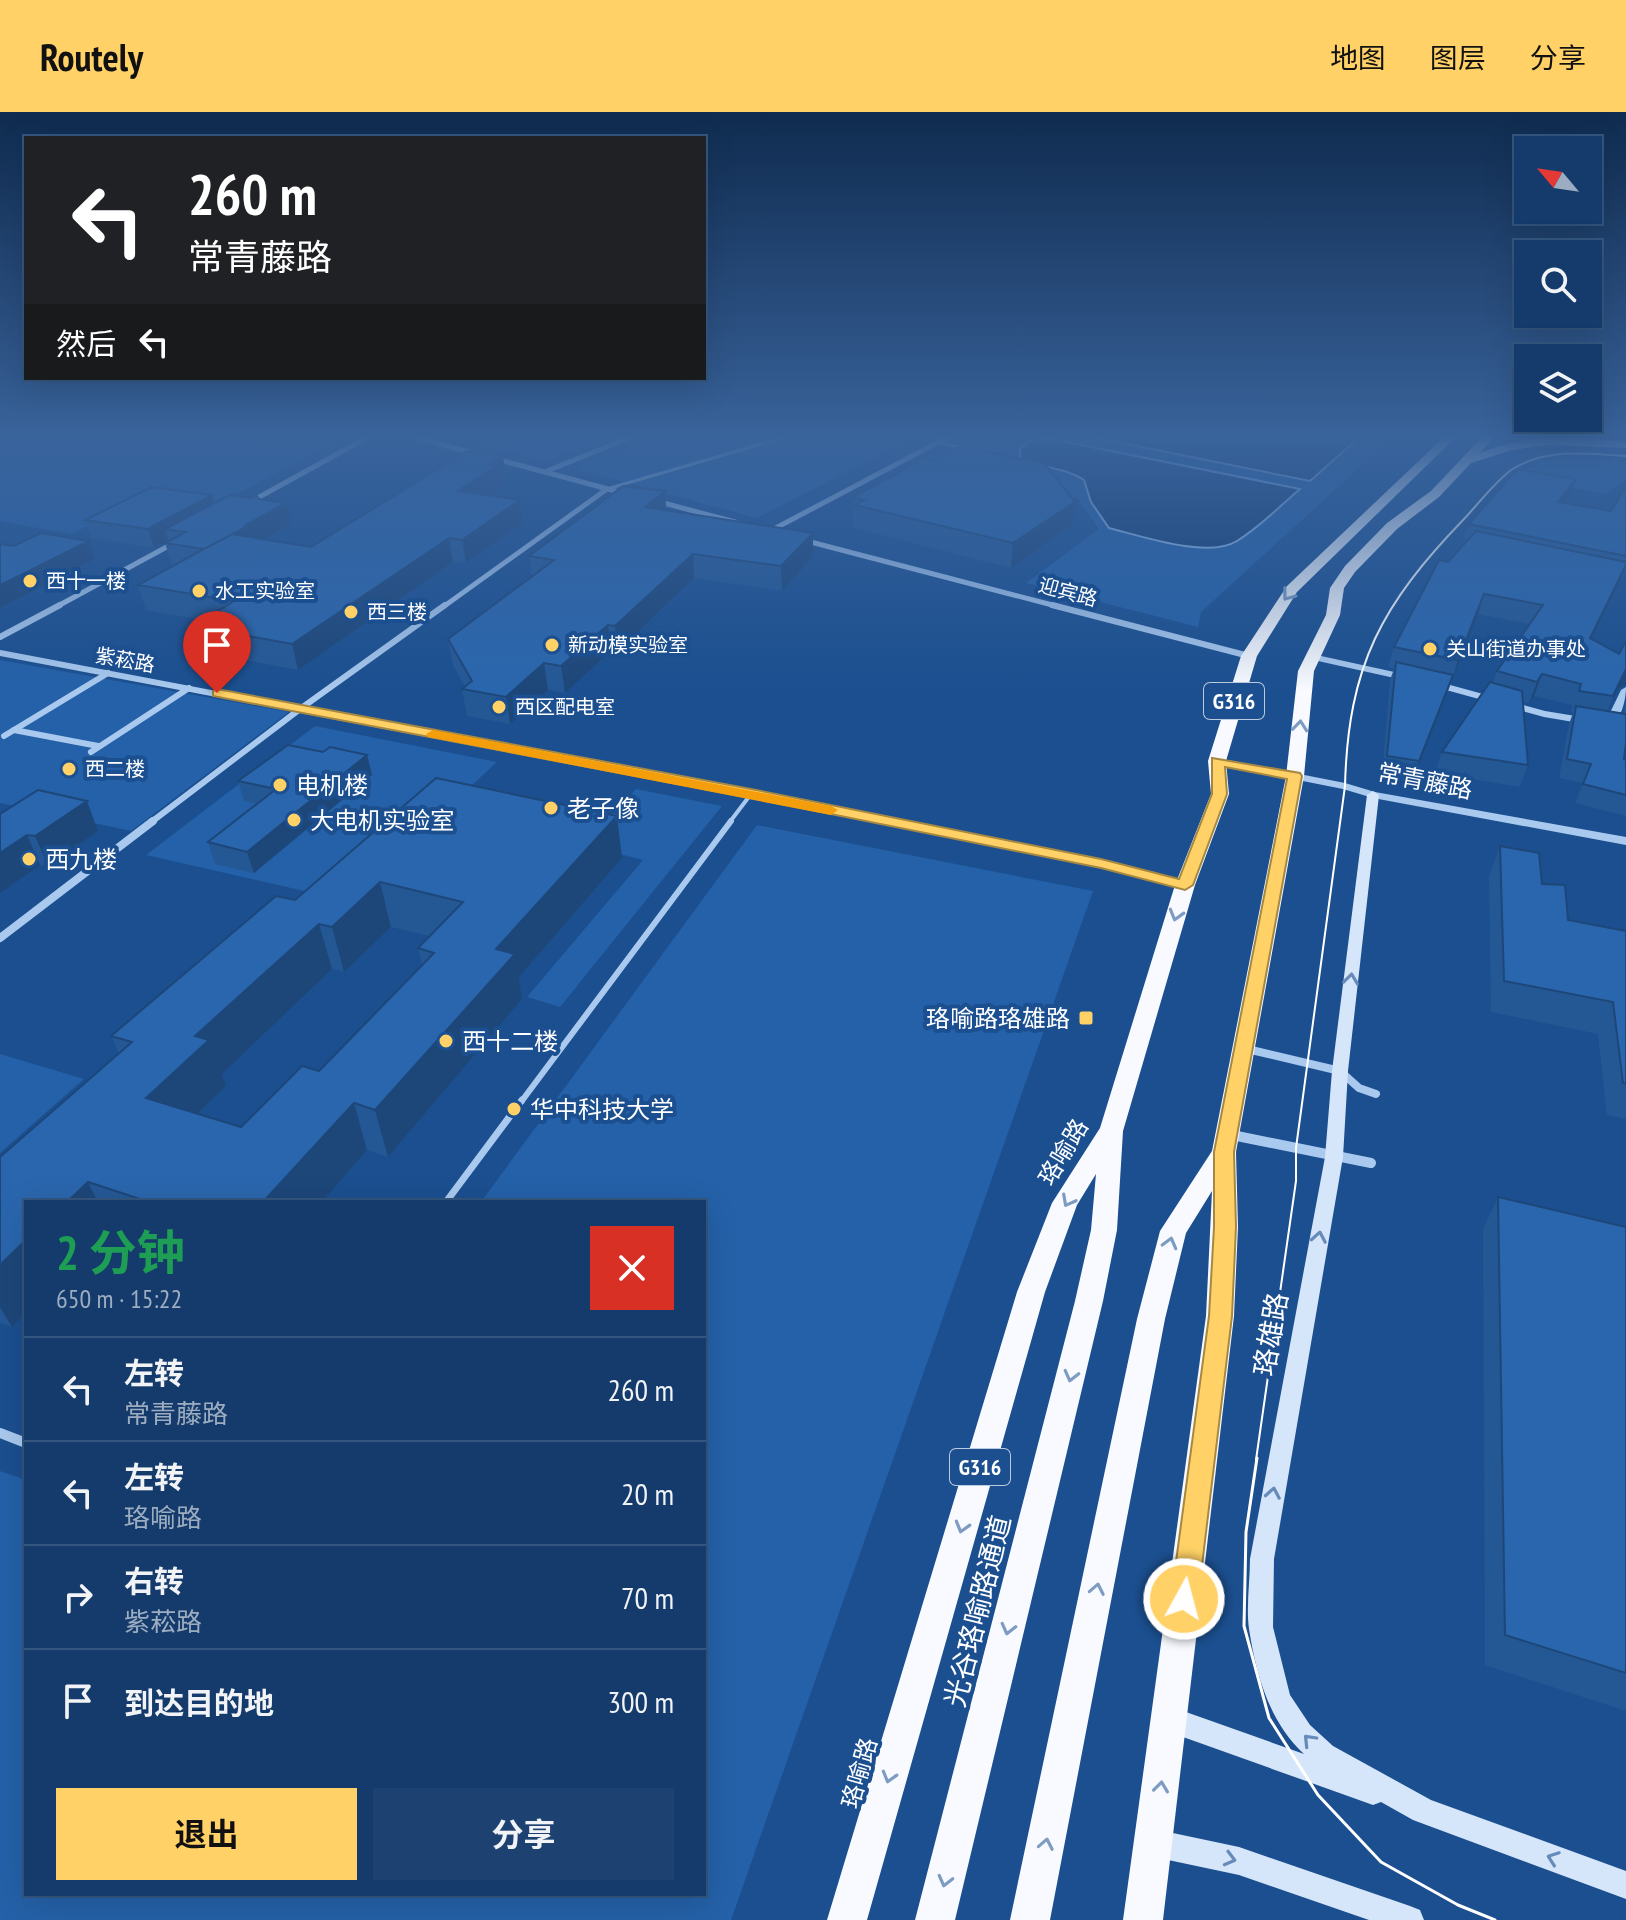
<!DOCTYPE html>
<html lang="zh">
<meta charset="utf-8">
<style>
:root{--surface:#143b6b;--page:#1d4271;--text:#f1f3f6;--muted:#9dadc1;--line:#33557e;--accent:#ffd166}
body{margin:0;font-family:"PT Sans Narrow","Noto Sans SC",sans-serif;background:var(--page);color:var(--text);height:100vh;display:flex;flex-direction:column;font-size:30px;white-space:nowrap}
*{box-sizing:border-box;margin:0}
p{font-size:26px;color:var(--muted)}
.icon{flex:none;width:44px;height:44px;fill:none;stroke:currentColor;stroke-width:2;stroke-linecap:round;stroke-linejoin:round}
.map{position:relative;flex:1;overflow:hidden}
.side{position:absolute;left:24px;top:1088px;width:682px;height:696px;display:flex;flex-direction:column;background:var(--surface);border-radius:0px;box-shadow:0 8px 32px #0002,0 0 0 2px var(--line)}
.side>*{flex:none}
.banner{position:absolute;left:24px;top:24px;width:682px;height:244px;border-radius:0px;box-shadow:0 8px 32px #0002,0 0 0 2px var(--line);background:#202124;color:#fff;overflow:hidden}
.needle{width:52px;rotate:299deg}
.controls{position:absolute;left:1514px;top:24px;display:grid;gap:16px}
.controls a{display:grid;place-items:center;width:88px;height:88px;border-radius:0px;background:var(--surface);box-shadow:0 8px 32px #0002,0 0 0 2px var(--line);font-size:40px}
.pin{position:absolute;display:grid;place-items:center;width:68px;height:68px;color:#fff;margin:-82px -34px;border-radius:50% 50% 50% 0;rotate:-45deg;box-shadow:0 0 8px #0007}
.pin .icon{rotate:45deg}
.me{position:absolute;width:88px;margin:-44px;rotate:7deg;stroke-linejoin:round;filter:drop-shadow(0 0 6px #0008)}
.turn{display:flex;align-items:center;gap:28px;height:168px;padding:0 32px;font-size:36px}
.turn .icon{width:104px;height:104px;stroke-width:2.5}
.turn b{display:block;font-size:56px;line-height:68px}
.then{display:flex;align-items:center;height:76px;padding:0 32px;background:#0003;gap:16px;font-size:30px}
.round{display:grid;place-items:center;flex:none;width:84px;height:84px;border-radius:0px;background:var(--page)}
.overview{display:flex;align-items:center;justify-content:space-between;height:136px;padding:0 32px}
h1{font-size:48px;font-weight:700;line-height:60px;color:#1e9e55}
.action{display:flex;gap:16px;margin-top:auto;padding:16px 32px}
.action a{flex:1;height:92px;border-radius:0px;background:var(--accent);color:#111;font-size:32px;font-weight:700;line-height:92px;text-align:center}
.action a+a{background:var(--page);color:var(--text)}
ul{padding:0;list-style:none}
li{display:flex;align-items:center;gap:24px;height:104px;padding:0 32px;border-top:2px solid var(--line)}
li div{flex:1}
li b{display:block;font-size:30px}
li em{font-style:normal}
header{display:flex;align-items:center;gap:48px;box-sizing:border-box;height:112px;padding:0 40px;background:var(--accent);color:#111}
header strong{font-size:38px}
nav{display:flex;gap:44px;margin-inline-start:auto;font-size:28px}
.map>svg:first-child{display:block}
.green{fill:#2461a8;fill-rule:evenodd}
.water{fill:#123a6d;stroke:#9cc4f0;stroke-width:2}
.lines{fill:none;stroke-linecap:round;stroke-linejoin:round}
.service-far3{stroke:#a9c9ee;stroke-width:3}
.service-far2{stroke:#a9c9ee;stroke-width:4}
.service-far1{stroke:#a9c9ee;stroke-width:6}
.service{stroke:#a9c9ee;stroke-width:7}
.minor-far3{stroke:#a9c9ee;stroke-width:5}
.minor-far2{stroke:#a9c9ee;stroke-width:6}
.minor-far1{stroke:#a9c9ee;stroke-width:8}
.minor{stroke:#a9c9ee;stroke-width:10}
.tertiary{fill:#a9c9ee;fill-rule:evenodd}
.secondary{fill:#d6e6fa;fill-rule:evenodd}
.trunk{fill:#f8faff;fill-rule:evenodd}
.tram-far1{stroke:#fff;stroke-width:2}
.tram{stroke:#fff;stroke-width:3}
.wall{fill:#245895;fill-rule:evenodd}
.shaded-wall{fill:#1d4779}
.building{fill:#2a66ad;stroke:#1d4779;stroke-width:2;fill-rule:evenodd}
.oneway{stroke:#7e9cc1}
.oneway2{stroke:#668bba}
.route{fill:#ffd166;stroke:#a68842;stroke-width:2}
.slow{fill:#f59e0b}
.poi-dot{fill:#ffd166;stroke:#1b4f8f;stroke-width:3}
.labels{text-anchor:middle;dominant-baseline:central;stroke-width:8;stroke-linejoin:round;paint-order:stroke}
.far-poi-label{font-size:20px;fill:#fff;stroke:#1b4f8f;text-anchor:start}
.far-street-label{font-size:20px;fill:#fff;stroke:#1b4f8f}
.shield{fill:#1b4f8f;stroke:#bbcadd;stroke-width:2}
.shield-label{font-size:22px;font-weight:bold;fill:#fff}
.street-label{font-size:24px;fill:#fff;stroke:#1b4f8f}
.poi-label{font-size:24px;fill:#fff;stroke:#1b4f8f;text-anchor:start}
.near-street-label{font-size:28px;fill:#fff;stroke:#1b4f8f}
</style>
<header>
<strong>Routely</strong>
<nav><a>地图</a><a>图层</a><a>分享</a></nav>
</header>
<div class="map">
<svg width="1626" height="1808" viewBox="0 0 1626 1808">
<rect width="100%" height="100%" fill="#1b4f8f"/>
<!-- green -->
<g class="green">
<polygon points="0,325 345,325 216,393 149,384 71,422 0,409"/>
<polygon points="454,325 606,325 546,350"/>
<polygon points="652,325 915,325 757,406 575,357"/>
<path d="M965,325h127l218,44 44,-39 -5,-5h44l-192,175 -3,15 -172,-44 73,-54 -21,-30 -168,-32zM1056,357l244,20 -209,13 -6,-22 -11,-7z"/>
<polygon points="1594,347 1626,350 1626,368 1605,382 1513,364 1540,351"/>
<polygon points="0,548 289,600 131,719 0,691"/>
<polygon points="315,614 497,650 442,701 313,781 146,743"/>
<polygon points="636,677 722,694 560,895 527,885 643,748 584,733"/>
<polygon points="757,713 1093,779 731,1808 0,1808 0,1359 26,1368 26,1782 704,1782 704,1090 481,1090"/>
<polygon points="0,942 84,967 0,1041"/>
</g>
<!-- water -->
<g class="water">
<polygon points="1092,325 1349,325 1354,330 1310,369"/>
<path d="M1043,326l18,3 239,48c-20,17 -40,38 -63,52 -29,18 -96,-5 -128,-13l-18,-26 -7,-22c-20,-13 -43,-12 -64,-22v-9l8,-7z"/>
</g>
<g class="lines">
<!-- service-far3 -->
<g class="service-far3">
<polyline points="939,330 967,337"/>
<polyline points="607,377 785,325"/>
</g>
<!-- service-far2 -->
<polyline class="service-far2" points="729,711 751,682"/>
<!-- service-far1 -->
<polyline class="service-far1" points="521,990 731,709"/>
<!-- service -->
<polyline class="service" points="446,1090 522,988"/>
<!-- minor-far3 -->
<g class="minor-far3">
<polyline points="415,325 476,342"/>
<polyline points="493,346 623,381"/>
<polyline points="547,359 631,325"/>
<polyline points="656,389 735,410"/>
<polyline points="250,390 368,325"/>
<polyline points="770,419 948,325"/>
<polyline points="803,428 1060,495"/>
<polyline points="56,495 174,431"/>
<polyline points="443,495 607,377"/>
</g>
<!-- minor-far2 -->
<g class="minor-far2">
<polyline points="1052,493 1249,544"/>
<polyline points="0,525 60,493"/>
<polyline points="0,541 897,711"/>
<polyline points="14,618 98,634"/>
<polyline points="4,624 108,561"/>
<polyline points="91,640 189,576"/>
<polyline points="150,711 300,597 445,493"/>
</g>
<!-- minor-far1 -->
<g class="minor-far1">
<polyline points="887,709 1101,752 1184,773"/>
<polyline points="0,826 153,709"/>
<polyline points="1247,937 1340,959 1359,976 1376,982"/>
</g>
<!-- minor -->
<g class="minor">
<polyline points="1232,1023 1371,1051"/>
<polyline points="0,1321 26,1331"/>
</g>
<!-- tertiary -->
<g class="tertiary">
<polygon points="1312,542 1408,563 1413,566 1408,569 1309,547 1307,545"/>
<path d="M1432,568l113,31 61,10 15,-31 5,-3c0,14 -5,33 -17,41l-65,-11 -116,-32v-4z"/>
<polygon points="1217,646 1345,671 1375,680 1626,725 1626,733 1373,686 1343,677 1213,651 1212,649"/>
</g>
<!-- secondary -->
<g class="secondary">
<path d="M1373,679l6,4 -31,276 -5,86 -69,402 -1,68 17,68 20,30 23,21 98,54 195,71v28l-213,-79 -32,-18 -8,3 -204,-73 -9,-4 -4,-9 4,-9 9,-4 135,48c-35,-32 -48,-80 -55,-125 -3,-22 1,-48 1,-70l75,-402 7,-86 35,-276z"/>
<polygon points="1154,1717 1239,1735 1410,1794 1420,1798 1424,1808 1369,1808 1239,1763 1154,1745 1144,1741 1140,1731 1144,1721"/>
</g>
<!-- trunk -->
<g class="trunk">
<polygon points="1444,325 1456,325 1297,480 1257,544 1226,649 1229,682 1195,773 1123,1019 1117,1118 1103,1189 955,1808 915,1808 1075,1189 1091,1118 1096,1062 1077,1093 1045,1180 867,1808 827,1808 1017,1180 1052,1091 1100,1016 1175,773 1211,682 1208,649 1241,544 1287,474"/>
<path d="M1482,325h12l-14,16c46,-20 97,-17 146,-11v6l-78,-3 -36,5 -41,13 -32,34 -42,32 -42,43 -11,16 -4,27 -26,56 -10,105 -68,376 2,75 -4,89 -71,604h-40l83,-604 6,-125 -26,42 -21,86 -115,601h-40l127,-601 23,-88 52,-80 74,-375 12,-105 28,-56 4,-27 15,-22 42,-43 44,-32z"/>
</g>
<!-- tram-far1 -->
<path class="tram-far1" d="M1256,1348l40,-279v-33l49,-362c3,-121 37,-182 119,-267 16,-17 29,-35 47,-49 34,-22 77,-17 115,-14"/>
<!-- tram -->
<polyline class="tram" points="1257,1346 1246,1420 1244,1514 1269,1606 1318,1683 1381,1750 1458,1793 1495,1808"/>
</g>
<!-- wall -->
<g class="wall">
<polygon points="506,366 501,369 502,375 489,384 520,388 523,411 466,451 453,450 298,558 201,540 193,514 203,508 146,498 138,473 175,453 172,453 165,431 169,429 168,428 154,436 91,426 85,408 215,391 259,387 291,411 263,427 311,435"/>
<polygon points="1576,367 1571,381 1564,390 1611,399 1626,375 1626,457 1592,527 1619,542 1626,529 1626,572 1618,577 1608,599 1623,601 1626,593 1626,631 1624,647 1626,648 1626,704 1575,691 1583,671 1559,666 1569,612 1573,601 1571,600 1572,593 1534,584 1529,591 1522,589 1528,653 1520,675 1435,661 1442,640 1493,571 1497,559 1530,512 1478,502 1413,668 1382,663 1390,568 1394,557 1388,555 1394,535 1448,450 1468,427 1464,426 1469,412"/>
<polygon points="665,379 666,398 813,445 782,479 694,466 617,540 611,539 565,581 548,578 510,612 467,604 462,577 465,575 453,553 448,527 532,464 529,444"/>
<polygon points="853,385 1072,413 1011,456 854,416 854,409 853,408"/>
<polygon points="323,640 367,643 372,663 254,761 215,752 208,730 257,692 244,689 238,669"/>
<path d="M436,666l186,80 -103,119 3,22 -134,158 -21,-7 -45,52h-296v111l-14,14 -12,-4v-166l119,-103 -8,-18 184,-136zM391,815l39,9 -12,12 4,17 -103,106 -78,56 -43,-13 28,-28 -4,-12 110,-105 12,3z"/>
<polygon points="0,702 98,719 48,754 40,753"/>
<polygon points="1500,734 1542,772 1568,808 1626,819 1626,1007 1607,1003 1598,922 1491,900 1489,764"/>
<polygon points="1498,1085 1626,1115 1626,1599 1485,1553 1483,1117"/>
</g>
<!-- shaded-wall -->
<g class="shaded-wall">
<polygon points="503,344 506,366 501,369 502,375 462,402 458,379 490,352"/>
<polygon points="1576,367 1571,381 1554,403 1558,390"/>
<polygon points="665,379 666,402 645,395"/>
<polygon points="212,383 217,401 165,417 168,428 154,436 148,417"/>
<polygon points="520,388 523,411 466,451 462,428"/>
<polygon points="1075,390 1072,413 1011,456 1013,431"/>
<polygon points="286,391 291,411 253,433 206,438 244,414"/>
<polygon points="813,421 813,445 782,479 781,454"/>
<polygon points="449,426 453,450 298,558 292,532"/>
<polygon points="89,429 95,447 0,496 0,473"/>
<polygon points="693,442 694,466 617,540 615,514"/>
<polygon points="1626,453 1620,469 1582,547 1590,526"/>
<polygon points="1484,482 1478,502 1452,569 1458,548"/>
<polygon points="608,513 611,539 565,581 561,554"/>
<polygon points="544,551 548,578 510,612 506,585"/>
<polygon points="1626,557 1626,572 1618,577 1604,606"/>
<polygon points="1542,562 1534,584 1529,591 1537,570"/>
<polygon points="1453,563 1447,581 1413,668 1419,649"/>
<polygon points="367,643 372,663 254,761 247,740"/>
<polygon points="87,689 98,719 48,754 35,724"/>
<polygon points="617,704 622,746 519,865 522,887 388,1045 375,998 496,837"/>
<polygon points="27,723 40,753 0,781 0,741"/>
<polygon points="380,770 391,815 344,860 332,815"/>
<polygon points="319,812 332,857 222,962 226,974 166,1033 146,986 195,924"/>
<polygon points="354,991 367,1038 322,1090 263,1090"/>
<polygon points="88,1070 98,1090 67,1090"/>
<polygon points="26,1128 26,1201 12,1215 0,1195 0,1153"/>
</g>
<!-- building -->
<g class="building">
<polygon points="961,334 1045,352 1075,390 1013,431 855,393 864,388 853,385 925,346 935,348"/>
<polygon points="467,339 503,344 490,352 498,353 458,379 520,388 462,428 449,426 292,532 193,514 234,489 138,473 231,422 311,435"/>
<polygon points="1517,357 1576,367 1558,390 1611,399 1626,375 1626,444 1469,412"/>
<polygon points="623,374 665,379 645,395 813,421 781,454 693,442 615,514 608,513 561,554 544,551 506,585 462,577 472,569 448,527 554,448 529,444"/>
<polygon points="152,375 212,383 148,417 85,408"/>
<polygon points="230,383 251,386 256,383 259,387 286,391 244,414 248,414 204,437 165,431 186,420 165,417"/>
<polygon points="1476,419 1626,450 1626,453 1590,526 1619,542 1626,529 1626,557 1613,584 1579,579 1581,572 1542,562 1537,570 1497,559 1543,493 1484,482 1458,548 1394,535 1439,448 1448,450"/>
<polygon points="41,421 89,429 0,473 0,432 14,434"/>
<polygon points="1396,550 1453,563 1419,649 1387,644"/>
<polygon points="1490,570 1522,579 1528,653 1442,640"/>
<polygon points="1576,594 1626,602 1626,631 1624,647 1626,648 1626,683 1583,672 1591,652 1567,647"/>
<polygon points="288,633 323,640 330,635 367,643 247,740 208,730 276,677 238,669"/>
<path d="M436,666l181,38 -121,133 19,5 -140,156 -21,-7 -91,99h-118l1,-1 -58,-19 -21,20h-41v38l-26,25v-108l132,-115 -21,-6 165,-140 19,4zM380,770l83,20 -45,46 16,5 -115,118 -17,-5 -61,61 -95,-29 63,-58 -14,-4 124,-112 13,3z"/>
<polygon points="38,678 87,689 35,724 27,723 0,741 0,702"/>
<polygon points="1500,734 1539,741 1542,772 1565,773 1568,808 1626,819 1626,972 1623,971 1613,890 1504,869"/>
<polygon points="1498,1085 1626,1115 1626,1561 1505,1523"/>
</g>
<!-- one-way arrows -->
<defs><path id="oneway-chevron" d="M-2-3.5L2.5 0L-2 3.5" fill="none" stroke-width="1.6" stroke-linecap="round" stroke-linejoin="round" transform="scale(2)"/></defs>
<g class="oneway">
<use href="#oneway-chevron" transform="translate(1288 483) rotate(127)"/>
<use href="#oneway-chevron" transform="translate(1300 614) rotate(-84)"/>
<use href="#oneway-chevron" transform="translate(1176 803) rotate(106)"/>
<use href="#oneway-chevron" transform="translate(1068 1089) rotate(118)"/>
<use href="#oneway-chevron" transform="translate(1170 1131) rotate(-75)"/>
<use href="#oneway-chevron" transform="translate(1071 1264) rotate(104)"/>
<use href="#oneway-chevron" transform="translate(962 1415) rotate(106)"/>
<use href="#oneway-chevron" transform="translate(1097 1477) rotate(-79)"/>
<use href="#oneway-chevron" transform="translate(1008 1517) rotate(104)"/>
<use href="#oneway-chevron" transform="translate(889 1665) rotate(106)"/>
<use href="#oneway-chevron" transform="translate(1161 1675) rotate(-83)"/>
<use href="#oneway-chevron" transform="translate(1046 1732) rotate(-79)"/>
<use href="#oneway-chevron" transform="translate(945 1769) rotate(104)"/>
</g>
<g class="oneway2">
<use href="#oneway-chevron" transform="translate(1351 867) rotate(-83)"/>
<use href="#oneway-chevron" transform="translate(1319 1125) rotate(-80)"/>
<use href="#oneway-chevron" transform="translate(1273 1381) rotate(-80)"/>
<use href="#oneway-chevron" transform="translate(1309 1628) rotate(-134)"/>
<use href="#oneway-chevron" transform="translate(1553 1746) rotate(-160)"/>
<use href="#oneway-chevron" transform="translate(1230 1747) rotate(15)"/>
</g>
<!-- sky -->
<linearGradient id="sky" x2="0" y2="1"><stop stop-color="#0f2b4f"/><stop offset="0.56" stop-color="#39639b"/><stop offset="1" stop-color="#39639b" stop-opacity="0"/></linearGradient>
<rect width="1626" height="579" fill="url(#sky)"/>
<!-- route -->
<polygon class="route" points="217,577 751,677 1101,747 1179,767 1212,682 1212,646 1300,661 1302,664 1234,1040 1236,1115 1232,1204 1198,1487 1194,1496 1184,1500 1175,1496 1171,1487 1209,1204 1214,1115 1214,1040 1287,667 1225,655 1227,682 1193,773 1185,778 1101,756 751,686 213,584 213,579"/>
<!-- slow -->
<polygon class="slow" points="433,618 831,694 838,698 831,703 428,625 426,622"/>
<!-- markers -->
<g class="poi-dot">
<circle cx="30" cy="469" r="8"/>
<circle cx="199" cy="479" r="8"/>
<circle cx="351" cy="500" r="8"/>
<circle cx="552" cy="533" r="8"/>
<circle cx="1430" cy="537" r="8"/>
<circle cx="499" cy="595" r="8"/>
<circle cx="69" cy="657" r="8"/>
<circle cx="280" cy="673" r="8"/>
<circle cx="551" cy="696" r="8"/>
<circle cx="294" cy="708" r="8"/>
<circle cx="29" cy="747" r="8"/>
<rect x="1078" y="898" width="16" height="16" rx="4"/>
<circle cx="446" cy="929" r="8"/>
<circle cx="514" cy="997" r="8"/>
</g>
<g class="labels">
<!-- far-poi labels -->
<g class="far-poi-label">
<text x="46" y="469">西十一楼</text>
<text x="215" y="479">水工实验室</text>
<text x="367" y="500">西三楼</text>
<text x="568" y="533">新动模实验室</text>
<text x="1446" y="537">关山街道办事处</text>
<text x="515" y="595">西区配电室</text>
<text x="85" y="657">西二楼</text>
</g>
<!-- far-street labels -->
<g class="far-street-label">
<text transform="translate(1068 480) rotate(15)">迎宾路</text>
<text transform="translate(125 548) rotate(10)">紫菘路</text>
</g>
<!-- shield labels -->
<g class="shield">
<rect x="1204" y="571" width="60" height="36" rx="6"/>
<rect x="950" y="1337" width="60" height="36" rx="6"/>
</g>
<g class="shield-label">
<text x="1234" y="589">G316</text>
<text x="980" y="1355">G316</text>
</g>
<!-- street labels -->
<g class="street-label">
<text transform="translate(1425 669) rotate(11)">常青藤路</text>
<text transform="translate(1063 1040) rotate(-59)">珞喻路</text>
<text transform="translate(859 1661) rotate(-74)">珞喻路</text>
</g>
<!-- poi labels -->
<g class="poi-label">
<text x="296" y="673">电机楼</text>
<text x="567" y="696">老子像</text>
<text x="310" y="708">大电机实验室</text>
<text x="45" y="747">西九楼</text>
<text x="1070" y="906" text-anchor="end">珞喻路珞雄路</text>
<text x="462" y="929">西十二楼</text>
<text x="530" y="997">华中科技大学</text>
</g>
<!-- near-street labels -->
<g class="near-street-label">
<text transform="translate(1270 1222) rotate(-80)">珞雄路</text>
<text transform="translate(977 1499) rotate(-76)">光谷珞喻路通道</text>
</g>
</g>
</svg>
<div class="controls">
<a><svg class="needle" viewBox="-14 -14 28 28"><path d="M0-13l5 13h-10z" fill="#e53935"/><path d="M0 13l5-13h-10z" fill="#9dadc1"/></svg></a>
<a><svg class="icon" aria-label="search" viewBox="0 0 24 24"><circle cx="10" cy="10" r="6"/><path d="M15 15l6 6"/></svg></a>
<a><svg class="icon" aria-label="layers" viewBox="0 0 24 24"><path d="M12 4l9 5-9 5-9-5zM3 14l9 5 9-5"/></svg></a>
</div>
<div class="pin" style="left:217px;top:581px;background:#d93025"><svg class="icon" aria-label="arrive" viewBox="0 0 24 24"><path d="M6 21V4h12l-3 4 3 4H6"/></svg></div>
<svg class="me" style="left:1184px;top:1487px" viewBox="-20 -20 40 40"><circle r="17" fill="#ffd166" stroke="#fff" stroke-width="3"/><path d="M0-11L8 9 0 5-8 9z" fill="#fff"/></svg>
<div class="banner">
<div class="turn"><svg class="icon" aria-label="left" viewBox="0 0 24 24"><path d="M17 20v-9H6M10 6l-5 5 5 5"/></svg><div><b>260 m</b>常青藤路</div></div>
<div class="then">然后<svg class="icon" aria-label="left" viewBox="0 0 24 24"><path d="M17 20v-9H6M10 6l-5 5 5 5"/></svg></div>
</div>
<section class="side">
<div class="overview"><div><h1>2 分钟</h1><p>650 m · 15:22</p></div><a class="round" style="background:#d93025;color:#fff"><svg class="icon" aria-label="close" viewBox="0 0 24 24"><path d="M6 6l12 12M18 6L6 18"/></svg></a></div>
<ul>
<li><svg class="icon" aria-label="left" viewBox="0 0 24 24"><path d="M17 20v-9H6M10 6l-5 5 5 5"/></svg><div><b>左转</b><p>常青藤路</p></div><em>260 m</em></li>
<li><svg class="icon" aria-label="left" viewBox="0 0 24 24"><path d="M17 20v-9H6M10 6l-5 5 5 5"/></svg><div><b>左转</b><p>珞喻路</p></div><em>20 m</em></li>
<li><svg class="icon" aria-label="right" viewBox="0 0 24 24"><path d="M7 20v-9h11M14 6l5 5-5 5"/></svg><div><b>右转</b><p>紫菘路</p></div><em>70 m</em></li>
<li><svg class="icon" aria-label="arrive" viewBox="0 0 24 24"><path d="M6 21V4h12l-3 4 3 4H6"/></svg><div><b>到达目的地</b></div><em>300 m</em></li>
</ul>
<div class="action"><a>退出</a><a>分享</a></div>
</section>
</div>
